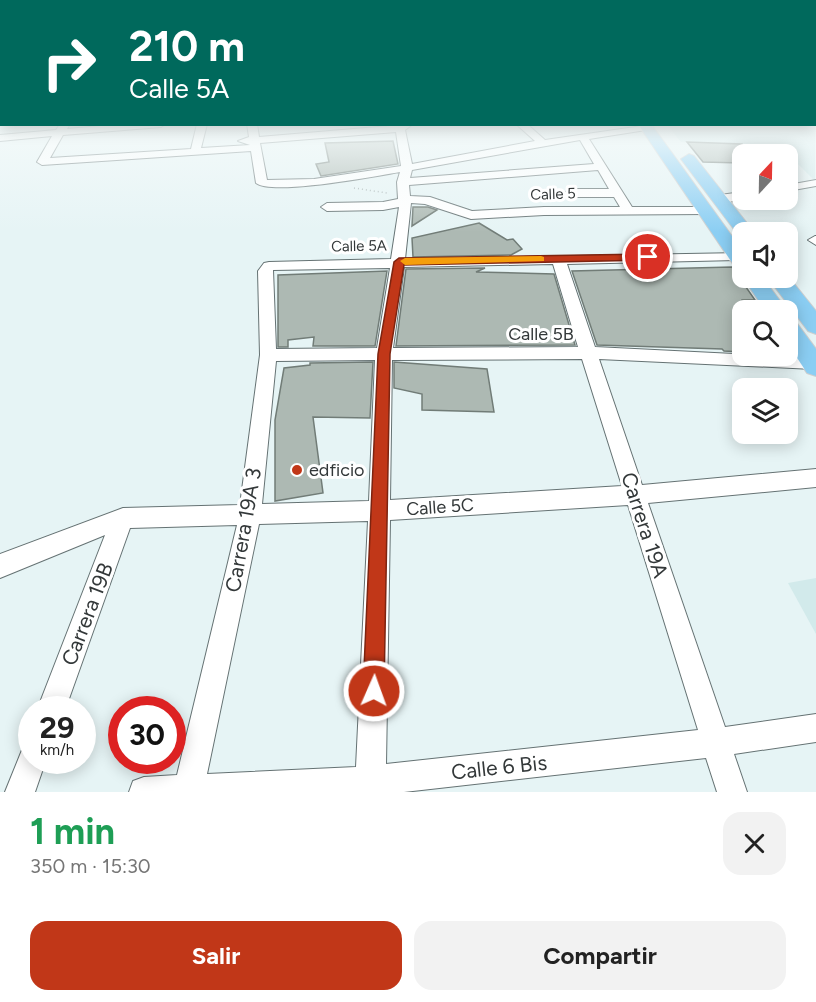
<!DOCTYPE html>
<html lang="es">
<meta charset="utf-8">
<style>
:root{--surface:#fff;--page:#f2f2f2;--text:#222;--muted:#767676;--accent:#c13718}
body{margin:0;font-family:Figtree,sans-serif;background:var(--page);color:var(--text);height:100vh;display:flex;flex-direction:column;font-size:22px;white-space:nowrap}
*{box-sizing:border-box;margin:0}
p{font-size:20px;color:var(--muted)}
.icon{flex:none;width:33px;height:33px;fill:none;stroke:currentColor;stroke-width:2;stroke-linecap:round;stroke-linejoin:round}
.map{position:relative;height:792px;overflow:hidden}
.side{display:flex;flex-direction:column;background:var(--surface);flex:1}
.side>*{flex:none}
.hud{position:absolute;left:0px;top:0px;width:816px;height:126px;box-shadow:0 3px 15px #0003;background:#00695c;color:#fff;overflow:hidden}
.needle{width:39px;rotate:22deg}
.fabs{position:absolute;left:732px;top:144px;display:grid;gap:12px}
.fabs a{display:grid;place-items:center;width:66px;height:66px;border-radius:12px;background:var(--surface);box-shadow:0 3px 15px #0003;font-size:30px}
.speed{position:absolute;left:18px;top:696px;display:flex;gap:12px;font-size:30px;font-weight:700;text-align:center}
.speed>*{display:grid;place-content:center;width:78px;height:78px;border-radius:50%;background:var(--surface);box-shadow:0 3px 15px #0003;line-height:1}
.speed small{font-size:15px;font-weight:400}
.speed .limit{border:9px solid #d22;background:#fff;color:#111}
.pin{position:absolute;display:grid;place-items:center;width:51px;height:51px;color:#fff;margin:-26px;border:3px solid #fff;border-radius:50%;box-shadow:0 2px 6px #0007}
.me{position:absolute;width:66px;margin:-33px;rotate:2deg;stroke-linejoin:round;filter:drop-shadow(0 0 4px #0008)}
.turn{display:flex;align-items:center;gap:21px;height:126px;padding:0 30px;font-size:27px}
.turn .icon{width:78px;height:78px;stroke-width:2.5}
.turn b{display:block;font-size:42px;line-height:51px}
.round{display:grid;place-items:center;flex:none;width:63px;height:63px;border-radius:18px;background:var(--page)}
.overview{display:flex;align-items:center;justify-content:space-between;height:102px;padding:0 30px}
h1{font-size:36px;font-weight:700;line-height:45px;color:#1e9e55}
.primary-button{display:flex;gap:12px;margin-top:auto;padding:12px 30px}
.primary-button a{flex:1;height:69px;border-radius:18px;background:var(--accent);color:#fff;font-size:24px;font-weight:700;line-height:69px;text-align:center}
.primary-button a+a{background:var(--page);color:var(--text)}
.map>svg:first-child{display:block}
.built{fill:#d2eaeb}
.building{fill:#adb9b3;stroke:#717c77;stroke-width:1.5}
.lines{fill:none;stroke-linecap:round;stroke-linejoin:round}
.minor-casing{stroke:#657273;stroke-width:2}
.highway-casing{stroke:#cecfcf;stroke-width:2}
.path{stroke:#a6b1b2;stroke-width:1.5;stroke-dasharray:1 3;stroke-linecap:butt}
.minor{fill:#fff;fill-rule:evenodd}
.highway{fill:#8bcef3;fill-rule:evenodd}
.route{fill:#c13718;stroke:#7d2410;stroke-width:1.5}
.slow{fill:#f59e0b}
.poi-dot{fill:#c13718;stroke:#fff;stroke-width:2}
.labels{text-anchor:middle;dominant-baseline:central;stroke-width:6;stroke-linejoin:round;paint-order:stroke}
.far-street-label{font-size:15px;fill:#333839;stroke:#fff}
.street-label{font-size:18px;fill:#333839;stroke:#fff}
.poi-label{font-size:18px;fill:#333839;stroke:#fff;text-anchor:start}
.near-street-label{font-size:21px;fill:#333839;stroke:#fff}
</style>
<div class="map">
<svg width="816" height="792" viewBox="0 0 816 792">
<rect width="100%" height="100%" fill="#e6f4f5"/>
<!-- built -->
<g class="built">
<polygon points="815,121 815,181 779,145 681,142 667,125 814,124"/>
<polygon points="816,578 816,634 788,583"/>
</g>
<!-- building -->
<g class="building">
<polygon points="393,141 398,164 321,176 316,164 329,162 325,143"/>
<polygon points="687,142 742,144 742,163 703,162"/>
<polygon points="413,207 428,207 437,210 412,226"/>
<polygon points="479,223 507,240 513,239 522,249 511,255 413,257 412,238"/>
<polygon points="732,267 755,300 742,300 742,352 724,351 722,349 597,345 572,271"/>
<polygon points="485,268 476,272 554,274 575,345 396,346 406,269"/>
<polygon points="387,271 375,346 313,346 314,337 288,340 288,347 278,347 278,275"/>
<polygon points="373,362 370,418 313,417 323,493 275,501 275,420 284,368 310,365 310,363"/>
<polygon points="394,362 487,369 494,412 422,410 422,394 394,388"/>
</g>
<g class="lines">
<defs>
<g id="minor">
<path d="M60,124h10l-3,5 55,-5h43l-4,3 -98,8 -13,23 141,-9 6,-25h10l-6,24 49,-3 -12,-4 11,-4 -2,-13h10l2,13 154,-13 -8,6 7,34 123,-23 -19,-17h11l18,16 104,-15 2,2 -5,3 -57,9 43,68h73l4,1 2,3 -2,3 -165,1 -73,4 -46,-15 -14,-1 -6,56 337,-6v5l-5,2 -170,4 28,83 221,11v10l-3,1 -214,-10 43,126 174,-16v18l-168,16 77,224 91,-13v28l-82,12 13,38h-30l-11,-34 -302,34h-275l4,-11 11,-4 33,-2 60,-250 -107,3 -65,182h-28l68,-175 -105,43v-24l123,-46 117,-3 20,-150 -2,-84 6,-8 5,-1 122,-3 8,-52 -16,3 -56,1 -6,-4 6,-4 56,-1 15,-3 -1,-17 3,-10c-24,4 -128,24 -144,11l-5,-32 -209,14 -5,-3 15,-26 -52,5v-6l56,-5zM396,132l5,34 -87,13 -47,1 -7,-37zM580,140l14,24 -184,14 2,-8zM598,170l11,19h-39l-6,4 6,4h44l6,10h-76l-72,4 -42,-14 -20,-1 -1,-11zM553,264l25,83 -185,1 11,-81zM390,268l-13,80 -101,1 -3,-79zM582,359l40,127 -232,14 2,-140zM375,360l-6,141 -107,3 14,-143zM628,505l70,225 -312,34 4,-244zM368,521l-12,246 -149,7 52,-250z"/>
<polygon points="816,180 816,186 788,191 788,185"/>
<polygon points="742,192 742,200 720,203 714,199 720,195"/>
<polygon points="815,236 816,236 816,245 808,240"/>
<polygon points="32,746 32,760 46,760 35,792 5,792 22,750"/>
</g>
<g id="highway">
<polygon points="638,124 651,124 742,250 742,269 735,267"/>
<polygon points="689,154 694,156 754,232 742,232 742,237 739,236 681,159"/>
<polygon points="788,276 816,311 816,334 808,331 768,278"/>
<polygon points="743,278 763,278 787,310 765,310"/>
<polygon points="788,319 796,322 816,349 816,376 807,373 788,344"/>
</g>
</defs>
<!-- minor casing -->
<use href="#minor" class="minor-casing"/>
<!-- highway casing -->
<use href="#highway" class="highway-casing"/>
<!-- path -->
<polyline class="path" points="354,188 387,193"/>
<!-- minor -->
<use href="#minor" class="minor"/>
<!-- highway -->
<use href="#highway" class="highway"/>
</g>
<!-- sky -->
<linearGradient id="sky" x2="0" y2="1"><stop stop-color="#86acd7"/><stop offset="0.52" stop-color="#f4fafa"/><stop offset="1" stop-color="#f4fafa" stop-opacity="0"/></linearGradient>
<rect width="816" height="232" fill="url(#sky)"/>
<!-- route -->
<polygon class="route" points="648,254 653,257 651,260 404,265 390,354 384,691 381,698 374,701 366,698 363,691 378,354 394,262 399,258"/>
<!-- slow -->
<polygon class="slow" points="541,256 544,257 544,261 405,265 400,261 405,258"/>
<!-- markers -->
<circle class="poi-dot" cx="297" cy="470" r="6"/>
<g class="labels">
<!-- far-street labels -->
<g class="far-street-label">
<text transform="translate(553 194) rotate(-2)">Calle 5</text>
<text transform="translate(359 246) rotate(-1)">Calle 5A</text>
</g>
<!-- street labels -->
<g class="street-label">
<text x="541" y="334">Calle 5B</text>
<text transform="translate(440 507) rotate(-4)">Calle 5C</text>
</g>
<!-- poi labels -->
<g class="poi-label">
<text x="309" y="470">edficio</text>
</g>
<!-- near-street labels -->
<g class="near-street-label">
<text transform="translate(645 525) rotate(72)">Carrera 19A</text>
<text transform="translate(243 530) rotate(-80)">Carrera 19A 3</text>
<text transform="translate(87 614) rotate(-69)">Carrera 19B</text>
<text transform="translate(499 767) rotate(-6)">Calle 6 Bis</text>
</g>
</g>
</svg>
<div class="fabs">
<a><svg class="needle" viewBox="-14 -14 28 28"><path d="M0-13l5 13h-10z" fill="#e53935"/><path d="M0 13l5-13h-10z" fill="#767676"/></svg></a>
<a><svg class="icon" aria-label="sound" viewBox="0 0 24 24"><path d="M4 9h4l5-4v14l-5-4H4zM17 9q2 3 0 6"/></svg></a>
<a><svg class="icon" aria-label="search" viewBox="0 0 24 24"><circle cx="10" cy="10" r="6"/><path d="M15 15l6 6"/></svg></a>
<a><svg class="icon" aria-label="layers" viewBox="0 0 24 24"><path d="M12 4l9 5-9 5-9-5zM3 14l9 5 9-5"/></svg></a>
</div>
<div class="speed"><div>29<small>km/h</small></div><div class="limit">30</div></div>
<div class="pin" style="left:648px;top:257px;background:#d93025"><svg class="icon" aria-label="arrive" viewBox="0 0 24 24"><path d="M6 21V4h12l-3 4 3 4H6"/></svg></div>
<svg class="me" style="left:374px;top:691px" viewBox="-20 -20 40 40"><circle r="17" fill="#c13718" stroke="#fff" stroke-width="3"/><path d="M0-11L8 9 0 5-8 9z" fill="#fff"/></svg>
<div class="hud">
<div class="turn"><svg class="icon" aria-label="right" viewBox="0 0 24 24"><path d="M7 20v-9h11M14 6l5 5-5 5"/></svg><div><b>210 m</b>Calle 5A</div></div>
</div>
</div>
<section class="side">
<div class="overview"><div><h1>1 min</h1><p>350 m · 15:30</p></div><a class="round"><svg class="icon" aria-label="close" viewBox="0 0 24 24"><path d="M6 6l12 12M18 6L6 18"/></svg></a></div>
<div class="primary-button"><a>Salir</a><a>Compartir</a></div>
</section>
